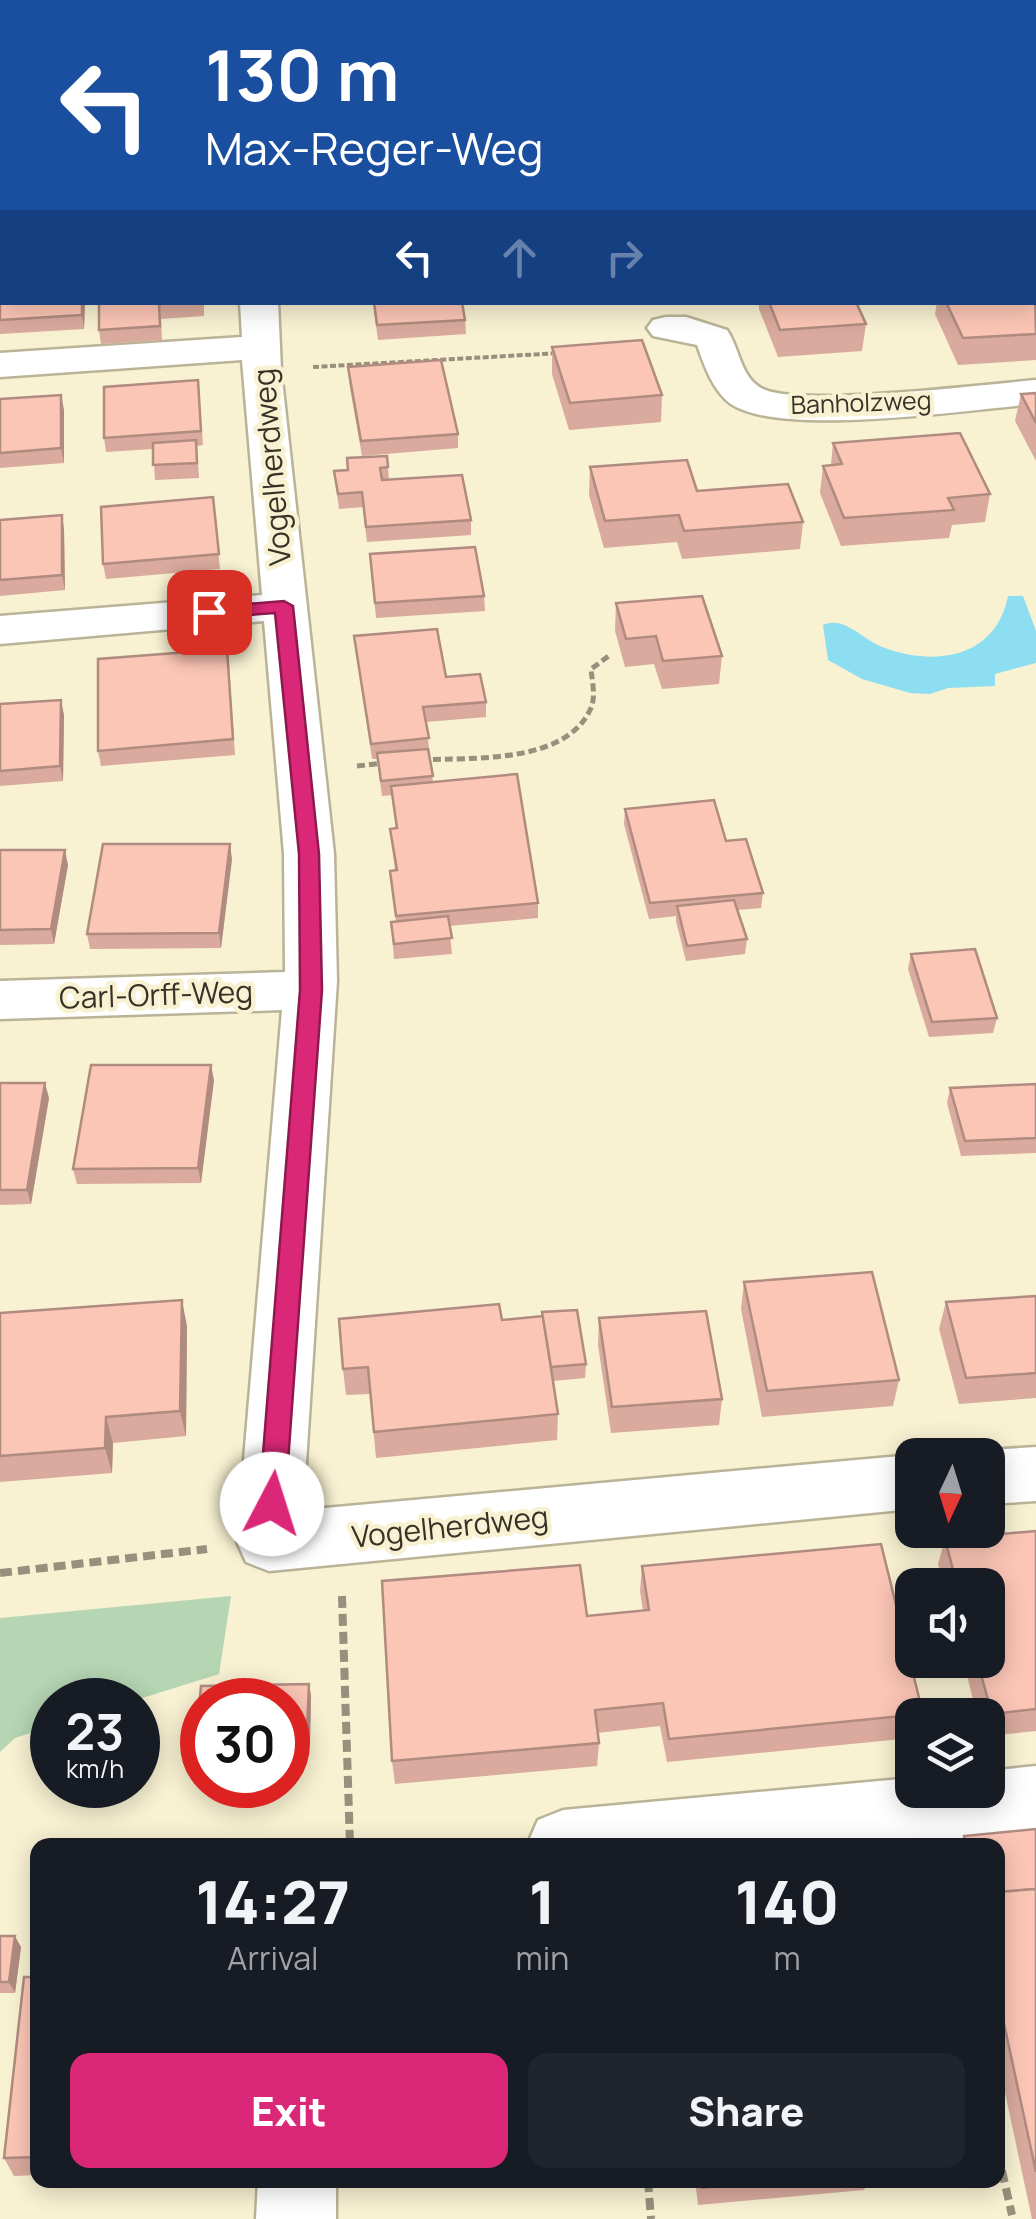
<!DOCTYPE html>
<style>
:root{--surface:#171b24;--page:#20242c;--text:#f1f3f6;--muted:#9ea1a6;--accent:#db2777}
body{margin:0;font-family:Manrope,sans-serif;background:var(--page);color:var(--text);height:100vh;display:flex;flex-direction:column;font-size:38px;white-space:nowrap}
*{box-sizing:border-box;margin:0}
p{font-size:32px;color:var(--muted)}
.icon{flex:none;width:55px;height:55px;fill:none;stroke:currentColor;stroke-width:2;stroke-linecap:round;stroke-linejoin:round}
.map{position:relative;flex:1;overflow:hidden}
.details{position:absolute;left:30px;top:1838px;width:975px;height:350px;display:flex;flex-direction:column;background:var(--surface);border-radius:20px;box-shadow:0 5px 25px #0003}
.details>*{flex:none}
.guide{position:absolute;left:0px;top:0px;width:1038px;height:305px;box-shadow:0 5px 25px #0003;background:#1a4fa0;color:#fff;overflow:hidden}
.needle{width:65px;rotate:184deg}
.tools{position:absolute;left:895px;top:1438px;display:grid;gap:20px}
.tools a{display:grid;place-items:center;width:110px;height:110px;border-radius:20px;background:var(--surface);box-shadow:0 5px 25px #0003;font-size:50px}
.speed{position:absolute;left:30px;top:1678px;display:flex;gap:20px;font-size:50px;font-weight:700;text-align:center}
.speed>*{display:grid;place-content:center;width:130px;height:130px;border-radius:50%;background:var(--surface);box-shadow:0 5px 25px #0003;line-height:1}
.speed small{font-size:25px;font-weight:400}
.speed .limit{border:15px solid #d22;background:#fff;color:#111}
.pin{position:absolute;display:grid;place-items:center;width:85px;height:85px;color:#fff;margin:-42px;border-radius:20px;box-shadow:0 5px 15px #0006}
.me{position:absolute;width:110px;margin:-55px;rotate:5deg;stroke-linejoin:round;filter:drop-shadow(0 0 8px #0008)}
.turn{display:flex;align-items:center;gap:35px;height:210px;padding:0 40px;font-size:45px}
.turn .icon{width:130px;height:130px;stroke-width:2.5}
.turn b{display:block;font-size:70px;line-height:85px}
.lanes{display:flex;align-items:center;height:95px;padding:0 40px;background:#0003;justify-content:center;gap:50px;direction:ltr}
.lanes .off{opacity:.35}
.eta{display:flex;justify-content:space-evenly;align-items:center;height:170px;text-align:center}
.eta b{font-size:60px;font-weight:800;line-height:70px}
.primary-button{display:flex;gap:20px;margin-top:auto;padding:20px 40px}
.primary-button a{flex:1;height:115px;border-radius:20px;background:var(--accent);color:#fff;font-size:40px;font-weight:800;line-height:115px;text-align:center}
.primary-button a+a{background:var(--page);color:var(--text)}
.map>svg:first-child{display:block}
.green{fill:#b5d5b3}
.water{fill:#8ddef0}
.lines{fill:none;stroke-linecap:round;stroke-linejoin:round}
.minor-casing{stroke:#bbb397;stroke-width:5}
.path-far2{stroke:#96907c;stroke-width:4;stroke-dasharray:6 2.5;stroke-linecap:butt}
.path-far1{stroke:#96907c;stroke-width:5;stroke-dasharray:8 4;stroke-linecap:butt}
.path{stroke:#96907c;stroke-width:8;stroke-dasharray:12 6;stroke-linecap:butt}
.minor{fill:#fff;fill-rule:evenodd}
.wall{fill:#d9aa9d}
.shaded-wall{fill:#b08b7f}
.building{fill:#fcc6b6;stroke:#b08b7f;stroke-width:2.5}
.route{fill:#db2777;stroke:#8e194d;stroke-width:2.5}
.labels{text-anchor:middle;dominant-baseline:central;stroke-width:9;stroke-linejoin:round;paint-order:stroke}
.far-street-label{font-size:25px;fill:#363227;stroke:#f8f1d2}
.street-label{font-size:30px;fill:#363227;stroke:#f8f1d2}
</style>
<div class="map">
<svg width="1036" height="2219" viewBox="0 0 1036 2219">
<rect width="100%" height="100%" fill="#f8f1d2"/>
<!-- green -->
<polygon class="green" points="231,1596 219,1674 136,1700 52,1700 52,1726 15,1738 0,1752 0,1618"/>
<!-- water -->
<path class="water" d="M1008,596h15l13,35v32l-41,11v12l-47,2 -18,6 -20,-1 -48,-14 -34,-19 -5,-35c22,-10 40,16 62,23 52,19 111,9 123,-52z"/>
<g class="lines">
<defs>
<g id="minor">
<rect x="1035" y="192" width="1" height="21"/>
<polygon points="240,302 278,302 281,370 334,854 337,981 303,1510 912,1455 912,1509 269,1571 246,1562 237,1542 282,1010 0,1019 0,981 285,972 284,854 264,621 0,644 0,616 262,595 242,360 0,377 0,353 242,337"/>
<path d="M666,317h20l41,13c13,19 13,46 34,58 33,20 227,-4 275,-8v24c-65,5 -254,34 -305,0 -18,-13 -27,-39 -34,-59l-44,-9 -6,-8 6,-8z"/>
<polygon points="1036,1447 1036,1501 988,1504 988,1455 973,1455 988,1450"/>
<polygon points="1036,1766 1036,1834 922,1845 527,1845 538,1820 563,1810 912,1778 912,1790 988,1790 988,1771"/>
<polygon points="258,2180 336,2180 336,2219 256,2219"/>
</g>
</defs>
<!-- minor casing -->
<use href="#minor" class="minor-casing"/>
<!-- path-far2 -->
<polyline class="path-far2" points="313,367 560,353"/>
<!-- path-far1 -->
<g class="path-far1">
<path d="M421,760c51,-3 145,5 170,-52 5,-12 1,-27 0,-39l19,-14"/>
<polyline points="357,766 384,763"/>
</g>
<!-- path -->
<g class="path">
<polyline points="0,1573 207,1549"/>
<polyline points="342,1596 350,1845"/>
<polyline points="998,2153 1012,2215"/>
<polyline points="648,2180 651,2219"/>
</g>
<!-- minor -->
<use href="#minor" class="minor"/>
</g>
<!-- wall -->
<g class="wall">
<polygon points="0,280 85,302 84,329 0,334"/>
<polygon points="1036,300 1036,360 958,365 935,314 937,302 1035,302"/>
<polygon points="118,302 204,302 204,316 161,319 162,340 101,344 99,330"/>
<polygon points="373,302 462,302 465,320 466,334 378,340"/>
<polygon points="759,302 856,302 866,324 862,351 778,357 759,309"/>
<polygon points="552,347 662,395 661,422 569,430 552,374"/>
<polygon points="348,367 458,434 458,448 362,456 349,382"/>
<polygon points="198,380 203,445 197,446 199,478 155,480 153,449 106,452 104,438"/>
<polygon points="1036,393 1036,461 1015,421 1021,394"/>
<polygon points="0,399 64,410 64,463 0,468"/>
<polygon points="833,443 990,494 985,522 952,525 949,538 841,546 820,493 823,466 831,465"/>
<polygon points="387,456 389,480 471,520 471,535 367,542 363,507 339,509 334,471 348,470"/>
<polygon points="590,467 697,491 803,522 800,549 682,559 677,542 604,548 589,495"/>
<polygon points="213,497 220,569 106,579 103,564"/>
<polygon points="62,515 64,530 65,590 0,596 0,520"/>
<polygon points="370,554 484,596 485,611 376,618"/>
<polygon points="616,603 722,656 719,684 662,689 654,664 625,667 615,631"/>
<polygon points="354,636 446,677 486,702 486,717 426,722 433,782 538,903 538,918 449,926 452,954 394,959 391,922 396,921 390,871 395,870 390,829 396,828 392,795 382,796 377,759 372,759"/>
<polygon points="229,664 235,755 101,766 98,751"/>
<polygon points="0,704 64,715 63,781 0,786"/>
<polygon points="625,809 726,841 763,893 761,908 738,910 747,939 745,954 686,961 676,921 676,916 649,919 624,824"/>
<polygon points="0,850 68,865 54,944 0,945"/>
<polygon points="232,859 221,948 90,949 87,934"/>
<polygon points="911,954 997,1018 993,1033 929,1037 908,969"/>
<polygon points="214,1080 201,1183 77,1184 73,1169"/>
<polygon points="0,1083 49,1098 31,1204 0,1205"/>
<polygon points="1036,1084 1036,1153 961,1156 947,1103 950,1088"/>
<polygon points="744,1282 899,1380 893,1406 762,1417 741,1309"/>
<polygon points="1036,1296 1036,1398 959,1404 939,1329 946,1302"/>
<polygon points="0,1313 187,1326 186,1436 113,1443 112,1473 0,1482"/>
<polygon points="599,1318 722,1399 719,1425 611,1433 598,1345"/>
<polygon points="502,1320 586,1364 585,1378 553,1381 558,1414 557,1440 376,1458 370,1394 346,1395 343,1369"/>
<polygon points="1036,1531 1036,1731 988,1736 988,1715 977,1715 963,1660 988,1660 988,1585 943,1585 938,1564 945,1539"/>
<polygon points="642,1566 912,1715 912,1738 667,1762 660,1726 597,1733 599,1743 597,1766 395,1784 392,1761 587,1616 643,1611 640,1591"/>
<polygon points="309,1684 311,1696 310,1742 288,1742 288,1700 202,1700 202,1744 200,1744 197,1731 201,1686"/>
<polygon points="1036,1829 1036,2219 1032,2219 998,2060 998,1845 960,1845 964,1836"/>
<polygon points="0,1936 21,1947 15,1993 0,1993"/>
<polygon points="38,1977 38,2175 14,2176 4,2158"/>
<polygon points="695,2180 869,2180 864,2190 698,2205"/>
</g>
<!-- shaded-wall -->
<g class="shaded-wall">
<polygon points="82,302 85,302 84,329 82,315"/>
<polygon points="61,395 64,410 64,463 61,448"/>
<polygon points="62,515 64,530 65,590 62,575"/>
<polygon points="61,700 64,715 63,781 60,766"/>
<polygon points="230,844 232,859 221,948 219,933"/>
<polygon points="65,850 68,865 54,944 51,929"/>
<polygon points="211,1065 214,1080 201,1183 198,1168"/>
<polygon points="45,1083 49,1098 31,1204 27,1190"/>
<polygon points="182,1300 187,1326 186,1436 180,1411"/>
<polygon points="106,1417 113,1443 112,1473 105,1448"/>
<polygon points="309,1684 311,1696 310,1742 307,1729"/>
<polygon points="15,1936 21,1947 15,1993 9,1982"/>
</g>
<!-- building -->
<g class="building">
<polygon points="0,280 2,280 2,302 82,302 82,315 0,320"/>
<polygon points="1035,298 1036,334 963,338 946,302 1035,302"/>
<polygon points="118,302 188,302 159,304 160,326 99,330 99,304"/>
<polygon points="374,302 462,302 465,320 377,325"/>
<polygon points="769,302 856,302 866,324 780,330"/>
<polygon points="642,340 662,395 570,403 552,347"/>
<polygon points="441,360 458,434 361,441 348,367"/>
<polygon points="198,380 201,431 104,438 104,387"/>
<polygon points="1036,393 1036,423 1021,394"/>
<polygon points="61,395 61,448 0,453 0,399"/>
<polygon points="960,433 990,494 948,498 954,510 844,518 823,466 842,464 833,443"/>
<polygon points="196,440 197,463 153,465 153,443"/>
<polygon points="387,456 388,467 380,468 382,480 462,475 471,520 366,527 362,492 338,494 334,471 348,470 347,458"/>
<polygon points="687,460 697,491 788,484 803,522 684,531 679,515 605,521 590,467"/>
<polygon points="213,497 219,554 103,564 101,507"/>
<polygon points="62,515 62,575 0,580 0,520"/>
<polygon points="475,547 484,596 375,603 370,554"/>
<polygon points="702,596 722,656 663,661 656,636 626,639 616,603"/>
<polygon points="437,629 446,677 480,674 486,702 423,707 429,738 371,744 354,636"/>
<polygon points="227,649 233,739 98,751 98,659"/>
<polygon points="61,700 60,766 0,771 0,704"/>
<polygon points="428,749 433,776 381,781 377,753"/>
<polygon points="517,774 538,903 396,916 390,871 397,870 390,829 397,828 391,786"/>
<polygon points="714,800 726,841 746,839 763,893 650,903 625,809"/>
<polygon points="103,844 230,844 219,933 87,934"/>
<polygon points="0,850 65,850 51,929 0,930"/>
<polygon points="734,900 747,939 687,946 677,906"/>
<polygon points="448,916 452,938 394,944 391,922"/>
<polygon points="975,949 997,1018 932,1022 911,954"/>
<polygon points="91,1065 211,1065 198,1168 73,1169"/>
<polygon points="0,1083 45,1083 27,1190 0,1190"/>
<polygon points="1036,1084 1036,1138 965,1141 950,1088"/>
<polygon points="872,1272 899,1380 767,1391 744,1282"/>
<polygon points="1036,1296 1036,1373 966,1378 946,1302"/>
<polygon points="182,1300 180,1411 106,1417 105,1448 0,1456 0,1313"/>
<polygon points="499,1304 502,1320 543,1316 558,1414 374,1432 368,1367 343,1369 339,1319"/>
<polygon points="577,1310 586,1364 551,1367 542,1312"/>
<polygon points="706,1311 722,1399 612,1407 599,1318"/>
<polygon points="1036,1531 1036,1709 992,1714 977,1660 988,1660 988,1585 957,1585 945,1539"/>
<polygon points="881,1544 923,1714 669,1739 663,1703 595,1710 599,1743 392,1761 382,1581 580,1565 587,1616 649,1610 642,1566"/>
<polygon points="309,1684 307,1729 288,1730 288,1700 202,1700 202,1731 197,1731 201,1686"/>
<polygon points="1036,1829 1036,1889 998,1892 998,1845 966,1845 964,1836"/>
<polygon points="907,1840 908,1845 862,1845"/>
<polygon points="1036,1889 1036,2172 998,1996 998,1892"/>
<polygon points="0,1936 15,1936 9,1982 0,1982"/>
<polygon points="24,1977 38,1977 38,2157 4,2158"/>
<polygon points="701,2180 797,2180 702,2188"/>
</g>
<!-- route -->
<polygon class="route" points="284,601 293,606 319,854 322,990 285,1504 282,1512 272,1516 263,1512 259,1504 300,990 299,854 275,613 209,618 200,612 209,607"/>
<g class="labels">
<!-- far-street labels -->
<g class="far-street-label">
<text transform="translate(861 402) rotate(-2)">Banholzweg</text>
</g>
<!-- street labels -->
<g class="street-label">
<text transform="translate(271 467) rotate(-95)">Vogelherdweg</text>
<text transform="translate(156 994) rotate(-2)">Carl-Orff-Weg</text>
<text transform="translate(450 1526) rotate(-6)">Vogelherdweg</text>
</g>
</g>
</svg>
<div class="tools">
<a><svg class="needle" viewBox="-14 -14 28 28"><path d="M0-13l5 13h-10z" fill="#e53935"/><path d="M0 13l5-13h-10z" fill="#9ea1a6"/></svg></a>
<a><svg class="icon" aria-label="sound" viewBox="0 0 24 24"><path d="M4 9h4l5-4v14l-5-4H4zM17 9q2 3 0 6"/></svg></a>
<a><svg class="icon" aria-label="layers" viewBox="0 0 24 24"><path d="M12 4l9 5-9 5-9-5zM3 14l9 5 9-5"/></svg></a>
</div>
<div class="speed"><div>23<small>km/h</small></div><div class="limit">30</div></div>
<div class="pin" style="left:209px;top:612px;background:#d93025"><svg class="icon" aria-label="arrive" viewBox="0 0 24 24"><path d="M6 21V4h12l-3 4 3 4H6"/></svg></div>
<svg class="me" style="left:272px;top:1504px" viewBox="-20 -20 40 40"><circle r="19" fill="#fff"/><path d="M0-13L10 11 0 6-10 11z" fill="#db2777"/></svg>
<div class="guide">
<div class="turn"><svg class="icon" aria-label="left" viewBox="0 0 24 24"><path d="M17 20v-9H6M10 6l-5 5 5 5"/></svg><div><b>130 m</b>Max-Reger-Weg</div></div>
<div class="lanes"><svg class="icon" aria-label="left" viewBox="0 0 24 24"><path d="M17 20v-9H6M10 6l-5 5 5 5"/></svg><svg class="icon off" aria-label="ahead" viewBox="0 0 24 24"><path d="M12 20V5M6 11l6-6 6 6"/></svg><svg class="icon off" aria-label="right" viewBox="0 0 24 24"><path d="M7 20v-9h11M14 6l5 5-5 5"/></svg></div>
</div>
<section class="details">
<div class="eta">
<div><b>14:27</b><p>Arrival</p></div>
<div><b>1</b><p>min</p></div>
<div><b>140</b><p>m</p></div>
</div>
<div class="primary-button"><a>Exit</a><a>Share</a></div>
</section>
</div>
